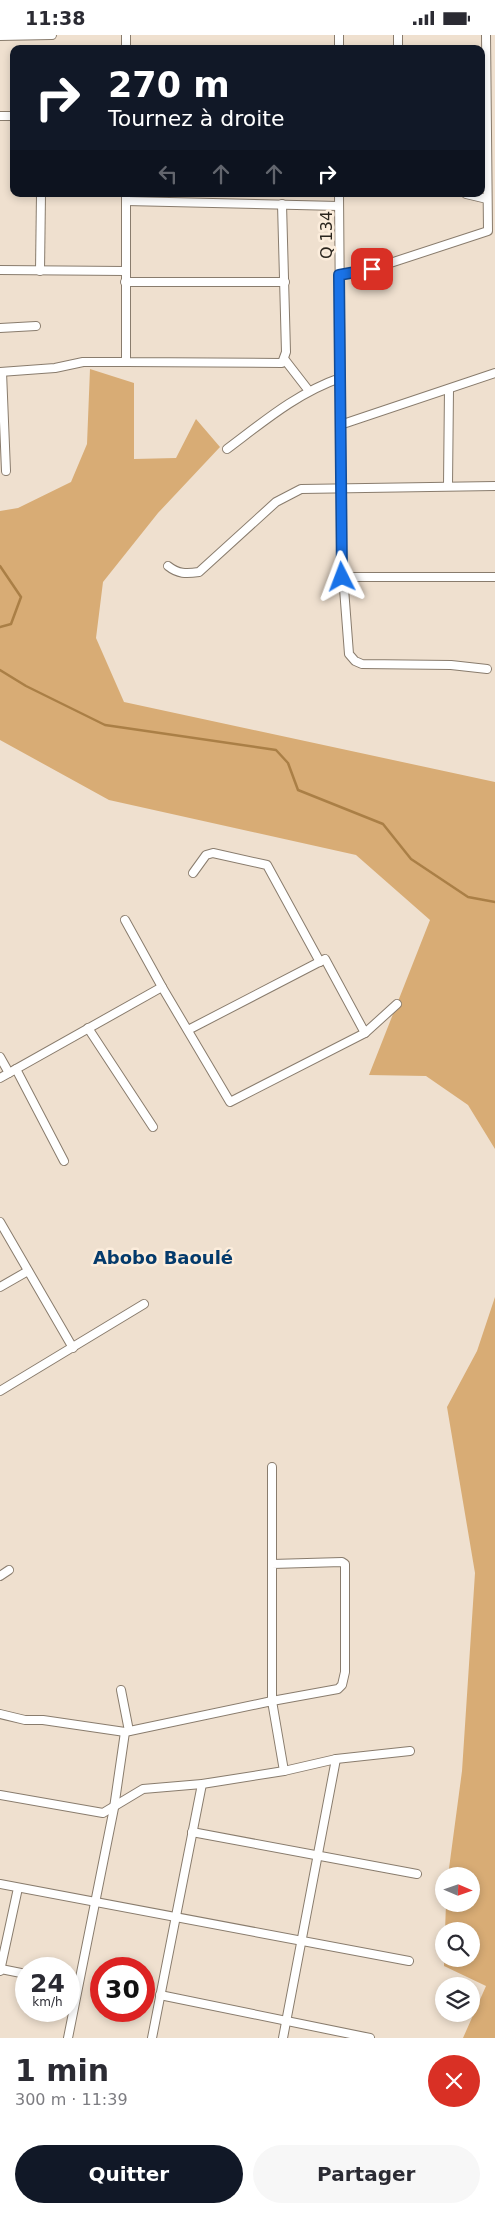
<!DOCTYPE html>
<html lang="fr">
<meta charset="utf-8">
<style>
:root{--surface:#fff;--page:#f7f7f7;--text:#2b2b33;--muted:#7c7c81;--accent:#111827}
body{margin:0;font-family:"DejaVu Sans",sans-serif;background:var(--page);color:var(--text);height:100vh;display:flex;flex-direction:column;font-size:19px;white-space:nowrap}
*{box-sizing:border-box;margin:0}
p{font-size:16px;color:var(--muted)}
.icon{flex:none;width:28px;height:28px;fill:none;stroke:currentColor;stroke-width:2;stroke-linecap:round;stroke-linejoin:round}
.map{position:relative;height:2003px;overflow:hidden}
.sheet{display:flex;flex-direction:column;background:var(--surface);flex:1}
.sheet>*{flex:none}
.hud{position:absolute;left:10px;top:10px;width:475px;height:152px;border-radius:10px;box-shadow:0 2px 8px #0003;background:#111827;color:#fff;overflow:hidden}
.needle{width:32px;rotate:92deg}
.controls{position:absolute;left:435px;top:1832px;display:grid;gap:10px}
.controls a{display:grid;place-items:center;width:45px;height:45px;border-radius:50%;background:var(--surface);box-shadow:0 2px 8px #0003;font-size:25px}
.speed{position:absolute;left:15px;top:1922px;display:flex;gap:10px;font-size:25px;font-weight:700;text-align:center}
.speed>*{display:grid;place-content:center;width:65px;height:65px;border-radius:50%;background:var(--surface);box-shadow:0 2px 8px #0003;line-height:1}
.speed small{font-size:12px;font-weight:400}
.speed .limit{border:8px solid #d22;background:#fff;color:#111}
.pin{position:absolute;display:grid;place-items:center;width:42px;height:42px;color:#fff;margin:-21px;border-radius:10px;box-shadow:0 2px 8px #0006}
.me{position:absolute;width:55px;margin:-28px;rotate:357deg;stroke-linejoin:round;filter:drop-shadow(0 0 4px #0008)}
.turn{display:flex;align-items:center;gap:18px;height:105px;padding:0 15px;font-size:22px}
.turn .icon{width:65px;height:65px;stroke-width:2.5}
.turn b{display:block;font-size:35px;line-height:42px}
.lanes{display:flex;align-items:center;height:48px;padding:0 15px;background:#0003;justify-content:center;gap:25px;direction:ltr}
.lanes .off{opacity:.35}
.round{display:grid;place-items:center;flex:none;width:52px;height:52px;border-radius:26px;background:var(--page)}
.headline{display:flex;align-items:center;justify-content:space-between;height:85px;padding:0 15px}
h1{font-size:30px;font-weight:700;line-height:38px}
.primary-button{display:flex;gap:10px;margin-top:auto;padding:10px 15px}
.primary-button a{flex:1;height:58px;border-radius:30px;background:var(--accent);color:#fff;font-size:20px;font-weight:700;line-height:58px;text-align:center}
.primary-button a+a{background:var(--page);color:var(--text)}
.status{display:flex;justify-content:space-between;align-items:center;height:35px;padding:0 25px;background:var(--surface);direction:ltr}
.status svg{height:14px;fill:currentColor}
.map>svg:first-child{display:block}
.green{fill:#d8ac75}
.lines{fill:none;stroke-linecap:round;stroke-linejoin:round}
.stream{stroke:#aa7f46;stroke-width:2.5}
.minor-casing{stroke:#897c6d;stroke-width:10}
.minor{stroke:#fff;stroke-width:8}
.route-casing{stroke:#114b97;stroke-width:12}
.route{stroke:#1a73e8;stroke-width:9}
.labels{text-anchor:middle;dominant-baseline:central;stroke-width:5;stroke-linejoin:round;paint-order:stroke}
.street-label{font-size:16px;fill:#2a251e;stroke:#fceddc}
.neighbourhood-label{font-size:18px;font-weight:bold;fill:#043a6b;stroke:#fceddc}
</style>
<div class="status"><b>11:38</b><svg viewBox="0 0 49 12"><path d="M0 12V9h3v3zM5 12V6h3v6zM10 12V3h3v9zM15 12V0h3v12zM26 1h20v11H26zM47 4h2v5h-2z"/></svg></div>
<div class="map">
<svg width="495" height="2003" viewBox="0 0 495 2003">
<rect width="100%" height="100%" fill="#efe0cf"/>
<!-- green -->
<g class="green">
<polygon points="90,334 134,348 134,424 176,423 196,384 220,412 158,478 103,547 96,603 124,667 495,747 495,1114 468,1070 426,1041 369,1040 430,885 356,820 109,765 0,705 0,476 18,473 71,447 87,409"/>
<polygon points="495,1262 495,2003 463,2003 486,1951 444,1931 444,1924 471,1924 471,1896 445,1896 446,1869 471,1869 471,1841 448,1841 462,1736 475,1538 447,1372 477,1316"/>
</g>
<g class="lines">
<!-- stream -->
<g class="stream">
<polyline points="0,531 21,562 11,589 0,592"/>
<polyline points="0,635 26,651 105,690 276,715 288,728 298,755 383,789 411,824 468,862 495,867"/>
</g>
<defs>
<g id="minor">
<polyline points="126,0 126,14"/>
<polyline points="0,1 52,0"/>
<polyline points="339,14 339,0"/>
<polyline points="398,14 398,0"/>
<polyline points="0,81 14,81"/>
<polyline points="126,159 126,327 282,328 286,317 282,169"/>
<polyline points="339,159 342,527 349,619 355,626 362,629 451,630 487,634"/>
<polyline points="466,159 487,164"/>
<polyline points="126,166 339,171"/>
<polyline points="0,235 125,236"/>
<polyline points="40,236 41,159"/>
<polyline points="339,240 372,234 488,196 486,0"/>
<polyline points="125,247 285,247"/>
<polyline points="0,293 36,291"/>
<polyline points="285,325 309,356"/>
<polyline points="0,337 55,333 83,327 126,327"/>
<polyline points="2,337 6,436"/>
<polyline points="340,390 495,338"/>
<path d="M227,414c36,-27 70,-56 113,-71"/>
<polyline points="448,450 449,354"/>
<path d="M168,531c10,8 18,8 31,6l77,-70 25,-13 194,-3"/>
<polyline points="343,542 495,542"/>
<polyline points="193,838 206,820 213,818 267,830 320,927"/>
<polyline points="125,885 162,952"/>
<polyline points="88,993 153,1092"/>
<polyline points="188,995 325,924 365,998"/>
<polyline points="0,1022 9,1038"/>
<polyline points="16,1034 64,1126"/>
<polyline points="0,1043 162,952 230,1067 365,998 397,969"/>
<polyline points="0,1187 73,1313"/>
<polyline points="0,1252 28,1236"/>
<polyline points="0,1356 144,1269"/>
<polyline points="272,1432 272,1666 338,1654 342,1650 345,1637 345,1529 342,1527 272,1529"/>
<polyline points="0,1541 9,1535"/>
<polyline points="121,1655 129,1696"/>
<polyline points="0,1679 25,1685 43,1685 125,1697 272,1666 284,1736"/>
<polyline points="0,1760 103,1778 143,1754 202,1749 284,1736 336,1724 410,1716"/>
<polyline points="192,1797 417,1839"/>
<polyline points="0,1849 409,1926"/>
<polyline points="1,1934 26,1939"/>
<polyline points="0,1936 18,1853"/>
<polyline points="160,1960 370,2003"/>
<polyline points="68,2003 114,1773 125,1697"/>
<polyline points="152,2003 202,1749"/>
<polyline points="283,2003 336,1724"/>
</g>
</defs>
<!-- minor casing -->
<use href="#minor" class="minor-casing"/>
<!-- minor -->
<use href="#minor" class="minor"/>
</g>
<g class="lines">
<defs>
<polyline id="route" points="342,542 339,240 372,234"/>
</defs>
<!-- route casing -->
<use href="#route" class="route-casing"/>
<!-- route -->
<use href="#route" class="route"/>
</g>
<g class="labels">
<!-- street labels -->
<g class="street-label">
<text transform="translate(326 200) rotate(-90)">Q 134</text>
</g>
<!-- neighbourhood labels -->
<g class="neighbourhood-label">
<text x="163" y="1222">Abobo Baoulé</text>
</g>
</g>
</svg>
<div class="controls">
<a><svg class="needle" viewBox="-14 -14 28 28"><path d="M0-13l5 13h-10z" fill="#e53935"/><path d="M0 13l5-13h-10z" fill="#7c7c81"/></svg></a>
<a><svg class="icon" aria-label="search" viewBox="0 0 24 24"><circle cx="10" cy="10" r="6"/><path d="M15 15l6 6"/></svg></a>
<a><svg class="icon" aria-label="layers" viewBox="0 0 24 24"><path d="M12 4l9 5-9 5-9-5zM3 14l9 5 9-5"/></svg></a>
</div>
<div class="speed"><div>24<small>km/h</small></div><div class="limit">30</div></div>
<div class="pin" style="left:372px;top:234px;background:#d93025"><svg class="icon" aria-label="arrive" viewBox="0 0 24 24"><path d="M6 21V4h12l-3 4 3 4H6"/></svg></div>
<svg class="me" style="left:342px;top:542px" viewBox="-20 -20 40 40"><path d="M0-17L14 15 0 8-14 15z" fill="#1a73e8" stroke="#fff" stroke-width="4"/></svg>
<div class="hud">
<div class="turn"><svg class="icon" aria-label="right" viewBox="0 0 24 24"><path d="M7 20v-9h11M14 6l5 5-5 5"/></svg><div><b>270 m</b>Tournez à droite</div></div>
<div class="lanes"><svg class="icon off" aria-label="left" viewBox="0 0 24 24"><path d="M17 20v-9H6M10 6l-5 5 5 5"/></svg><svg class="icon off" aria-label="ahead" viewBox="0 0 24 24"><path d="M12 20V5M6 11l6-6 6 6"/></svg><svg class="icon off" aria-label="ahead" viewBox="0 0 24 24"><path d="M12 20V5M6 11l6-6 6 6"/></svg><svg class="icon" aria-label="right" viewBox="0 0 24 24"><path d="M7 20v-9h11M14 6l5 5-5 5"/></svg></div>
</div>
</div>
<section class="sheet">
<div class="headline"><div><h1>1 min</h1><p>300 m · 11:39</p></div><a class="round" style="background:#d93025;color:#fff"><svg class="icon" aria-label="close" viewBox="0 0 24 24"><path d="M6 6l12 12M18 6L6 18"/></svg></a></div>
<div class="primary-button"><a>Quitter</a><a>Partager</a></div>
</section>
